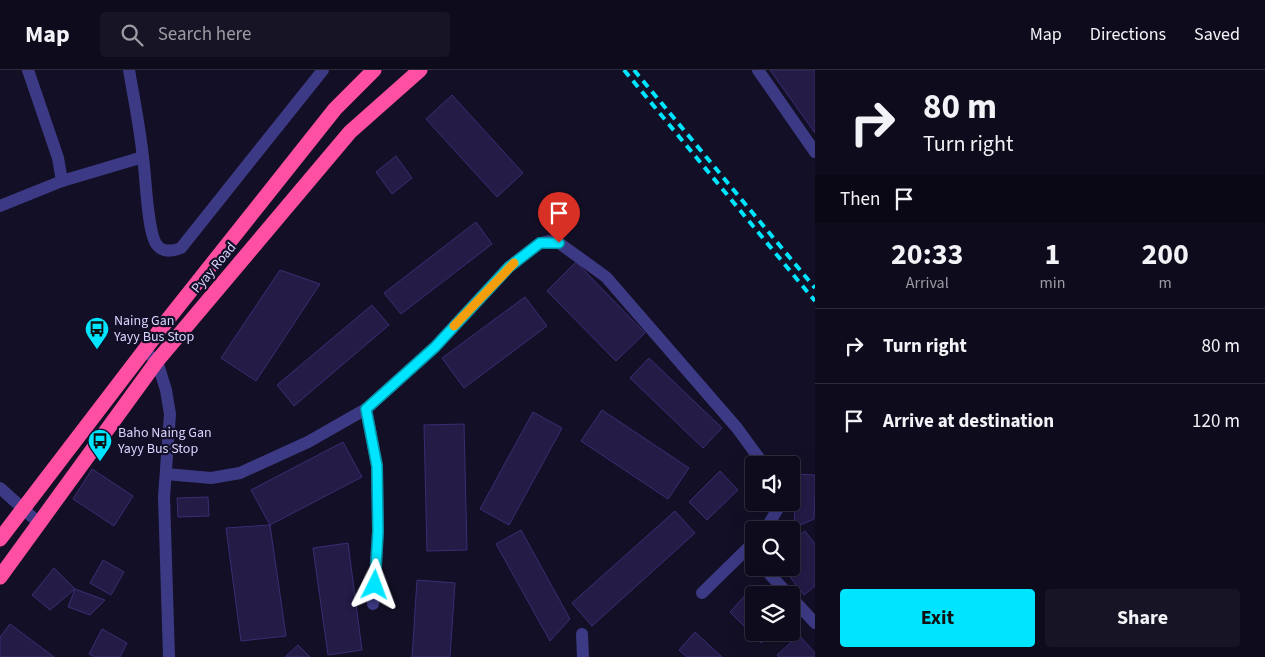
<!DOCTYPE html>
<style>
:root{--surface:#0e0b1c;--page:#171425;--text:#f1f3f6;--muted:#9b9ba3;--line:#2e2b3b;--accent:#00e5ff}
body{margin:0;font-family:"Source Sans 3",sans-serif;background:var(--page);color:var(--text);height:100vh;display:flex;flex-direction:column;font-size:19px;white-space:nowrap}
*{box-sizing:border-box;margin:0}
p{font-size:16px;color:var(--muted)}
.icon{flex:none;width:28px;height:28px;fill:none;stroke:currentColor;stroke-width:2;stroke-linecap:round;stroke-linejoin:round}
.map{position:relative;flex:1;overflow:hidden}
.side{display:flex;flex-direction:column;background:var(--surface);width:450px}
.side>*{flex:none}
.banner{background:#0e0b1c;color:var(--text);overflow:hidden}
.controls{position:absolute;left:745px;top:386px;display:grid;gap:10px}
.controls a{display:grid;place-items:center;width:55px;height:55px;border-radius:5px;background:var(--surface);box-shadow:0 5px 20px #0002,0 0 0 1px var(--line);font-size:25px}
.pin{position:absolute;display:grid;place-items:center;width:42px;height:42px;color:#fff;margin:-51px -21px;border-radius:50% 50% 50% 0;rotate:-45deg;box-shadow:0 0 5px #0007}
.pin .icon{rotate:45deg}
.me{position:absolute;width:55px;margin:-28px;rotate:3deg;stroke-linejoin:round;filter:drop-shadow(0 0 4px #0008)}
.turn{display:flex;align-items:center;gap:18px;height:105px;padding:0 25px;font-size:22px}
.turn .icon{width:65px;height:65px;stroke-width:2.5}
.turn b{display:block;font-size:35px;line-height:42px}
.then{display:flex;align-items:center;height:48px;padding:0 25px;background:#0003;gap:10px;font-size:19px}
.eta{display:flex;justify-content:space-evenly;align-items:center;height:85px;text-align:center}
.eta b{font-size:30px;font-weight:700;line-height:35px}
.primary-button{display:flex;gap:10px;margin-top:auto;padding:10px 25px}
.primary-button a{flex:1;height:58px;border-radius:5px;background:var(--accent);color:#111;font-size:20px;font-weight:700;line-height:58px;text-align:center}
.primary-button a+a{background:var(--page);color:var(--text)}
ul{padding:0;list-style:none}
li{display:flex;align-items:center;gap:15px;height:75px;padding:0 25px;border-top:1px solid var(--line)}
li div{flex:1}
li b{display:block;font-size:19px}
li em{font-style:normal}
header{display:flex;align-items:center;gap:30px;box-sizing:border-box;height:70px;padding:0 25px;background:var(--surface);border-bottom:1px solid var(--line)}
header strong{font-size:24px}
nav{display:flex;gap:28px;margin-inline-start:auto;font-size:18px}
.search{width:350px;height:45px;background:var(--page);display:flex;align-items:center;gap:12px;box-sizing:border-box;padding:0 18px;border-radius:5px;color:var(--muted);font-size:19px}
main{display:flex;flex:1;min-height:0}
.map>svg:first-child{display:block}
.building{fill:#241b47;stroke:#3b2d73}
.lines{fill:none;stroke-linecap:round;stroke-linejoin:round}
.minor{stroke:#3d3a85;stroke-width:12}
.highway{stroke:#ff4fa3;stroke-width:15}
.rail{stroke:#00e5ff;stroke-width:4;stroke-dasharray:8 6;stroke-linecap:butt}
.route-casing{stroke:#0095a6;stroke-width:12}
.route{stroke:#00e5ff;stroke-width:9}
.slow{stroke:#f59e0b;stroke-width:9}
.labels{text-anchor:middle;dominant-baseline:central;stroke-width:4.5;stroke-linejoin:round;paint-order:stroke}
.street-label{font-size:14px;fill:#d9d4ff;stroke:#130f26}
.poi-label{font-size:14px;fill:#d9d4ff;stroke:#130f26;text-anchor:start}
</style>
<header>
<strong>Map</strong>
<div class="search"><svg class="icon" aria-label="search" viewBox="0 0 24 24"><circle cx="10" cy="10" r="6"/><path d="M15 15l6 6"/></svg>Search here</div>
<nav><a>Map</a><a>Directions</a><a>Saved</a></nav>
</header>
<main>
<div class="map">
<svg width="815" height="587" viewBox="0 0 815 587">
<rect width="100%" height="100%" fill="#130f26"/>
<!-- building -->
<g class="building">
<polygon points="770,0 815,0 815,63"/>
<polygon points="452,25 523,103 497,127 426,49"/>
<polygon points="396,86 412,108 392,124 376,102"/>
<polygon points="476,152 492,174 401,244 384,223"/>
<polygon points="576,192 645,263 616,291 547,221"/>
<polygon points="280,200 320,214 256,311 221,288"/>
<polygon points="525,227 547,256 464,318 442,288"/>
<polygon points="372,235 389,255 294,336 277,315"/>
<polygon points="649,288 722,358 703,378 630,308"/>
<polygon points="602,340 689,398 668,429 581,371"/>
<polygon points="533,342 562,358 509,455 480,439"/>
<polygon points="464,354 467,480 427,481 424,355"/>
<polygon points="343,372 362,407 270,455 251,420"/>
<polygon points="92,399 133,426 114,456 73,429"/>
<polygon points="720,401 738,420 707,450 689,432"/>
<polygon points="796,404 815,405 815,426 814,449 794,458"/>
<polygon points="208,427 209,446 178,447 177,428"/>
<polygon points="675,441 695,463 592,556 572,533"/>
<polygon points="270,455 286,566 241,571 226,458"/>
<polygon points="521,460 570,549 550,571 496,474"/>
<polygon points="805,461 815,474 815,516 804,525 783,498 791,498 791,472"/>
<polygon points="348,473 362,580 328,585 313,478"/>
<polygon points="103,490 124,502 111,525 90,513"/>
<polygon points="54,498 75,519 50,540 32,525"/>
<polygon points="417,510 455,513 450,587 412,587"/>
<polygon points="75,519 105,530 90,545 68,537"/>
<polygon points="751,519 758,525 754,525 754,562 771,562 761,573 730,542"/>
<polygon points="10,554 54,587 0,587 0,567"/>
<polygon points="102,559 127,573 120,587 95,587 89,584"/>
<polygon points="695,562 722,587 687,587 679,580"/>
<polygon points="799,565 815,583 815,587 779,587 777,585"/>
<polygon points="298,575 310,587 285,587"/>
</g>
<g class="lines">
<!-- minor -->
<g class="minor">
<polyline points="28,0 58,88 62,111"/>
<path d="M129,0c5,29 11,58 14,88 3,18 4,75 14,87 6,8 16,6 24,3l142,-178"/>
<polyline points="758,0 815,82"/>
<polyline points="0,136 62,111 143,87"/>
<polyline points="152,287 157,291 166,320 170,344 164,427 169,587"/>
<polyline points="366,339 377,396 378,461 373,534"/>
<polyline points="166,404 211,408 240,403 308,372 366,339 435,277 509,197 540,173 549,171 559,173 606,207 737,358 764,395"/>
<polyline points="0,418 39,453"/>
<polyline points="765,460 779,437 778,432"/>
<polyline points="764,498 789,525"/>
<polyline points="702,523 754,472"/>
<polyline points="791,527 815,553"/>
<polyline points="582,564 583,587"/>
</g>
<!-- highway -->
<g class="highway">
<polyline points="0,469 169,248 335,39 374,0"/>
<polyline points="0,507 157,291 350,62 420,0"/>
</g>
<!-- rail -->
<g class="rail">
<polyline points="624,0 815,231"/>
<polyline points="634,0 815,218"/>
</g>
</g>
<g class="lines">
<defs>
<polyline id="route" points="375,515 378,461 377,396 366,339 435,277 509,197 540,173 559,173"/>
</defs>
<!-- route casing -->
<use href="#route" class="route-casing"/>
<!-- route -->
<use href="#route" class="route"/>
<!-- slow -->
<polyline class="slow" points="454,256 514,193"/>
</g>
<!-- icons -->
<defs>
<symbol id="bus-pin" viewBox="-11 -11 22 30"><path d="M0 17L-7.5 6A9.5 9.5 0 1 1 7.5 6Z" fill="#00e5ff" stroke="#130f26"/><path d="M-5-6H5V4H4V6H2V4H-2V6H-4V4H-5ZM-3.5-4V0h7V-4ZM-3.5 1.2v1.5H-2V1.2ZM2 1.2v1.5H3.5V1.2Z" fill="#111"/></symbol>
</defs>
<g fill-rule="evenodd">
<use href="#bus-pin" x="83" y="245" width="28" height="38"/>
<use href="#bus-pin" x="86" y="357" width="28" height="38"/>
</g>
<g class="labels">
<!-- street labels -->
<g class="street-label">
<text transform="translate(214 198) rotate(-50)">Pyay Road</text>
</g>
<!-- poi labels -->
<g class="poi-label">
<text x="114" y="251">Naing Gan<tspan x="114" dy="16">Yayy Bus Stop</tspan></text>
<text x="118" y="363">Baho Naing Gan<tspan x="118" dy="16">Yayy Bus Stop</tspan></text>
</g>
</g>
</svg>
<div class="controls">
<a><svg class="icon" aria-label="sound" viewBox="0 0 24 24"><path d="M4 9h4l5-4v14l-5-4H4zM17 9q2 3 0 6"/></svg></a>
<a><svg class="icon" aria-label="search" viewBox="0 0 24 24"><circle cx="10" cy="10" r="6"/><path d="M15 15l6 6"/></svg></a>
<a><svg class="icon" aria-label="layers" viewBox="0 0 24 24"><path d="M12 4l9 5-9 5-9-5zM3 14l9 5 9-5"/></svg></a>
</div>
<div class="pin" style="left:559px;top:173px;background:#d93025"><svg class="icon" aria-label="arrive" viewBox="0 0 24 24"><path d="M6 21V4h12l-3 4 3 4H6"/></svg></div>
<svg class="me" style="left:375px;top:515px" viewBox="-20 -20 40 40"><path d="M0-17L14 15 0 8-14 15z" fill="#00e5ff" stroke="#fff" stroke-width="4"/></svg>
</div>
<section class="side">
<div class="banner">
<div class="turn"><svg class="icon" aria-label="right" viewBox="0 0 24 24"><path d="M7 20v-9h11M14 6l5 5-5 5"/></svg><div><b>80 m</b>Turn right</div></div>
<div class="then">Then<svg class="icon" aria-label="arrive" viewBox="0 0 24 24"><path d="M6 21V4h12l-3 4 3 4H6"/></svg></div>
</div>
<div class="eta">
<div><b>20:33</b><p>Arrival</p></div>
<div><b>1</b><p>min</p></div>
<div><b>200</b><p>m</p></div>
</div>
<ul>
<li><svg class="icon" aria-label="right" viewBox="0 0 24 24"><path d="M7 20v-9h11M14 6l5 5-5 5"/></svg><div><b>Turn right</b></div><em>80 m</em></li>
<li><svg class="icon" aria-label="arrive" viewBox="0 0 24 24"><path d="M6 21V4h12l-3 4 3 4H6"/></svg><div><b>Arrive at destination</b></div><em>120 m</em></li>
</ul>
<div class="primary-button"><a>Exit</a><a>Share</a></div>
</section>
</main>
